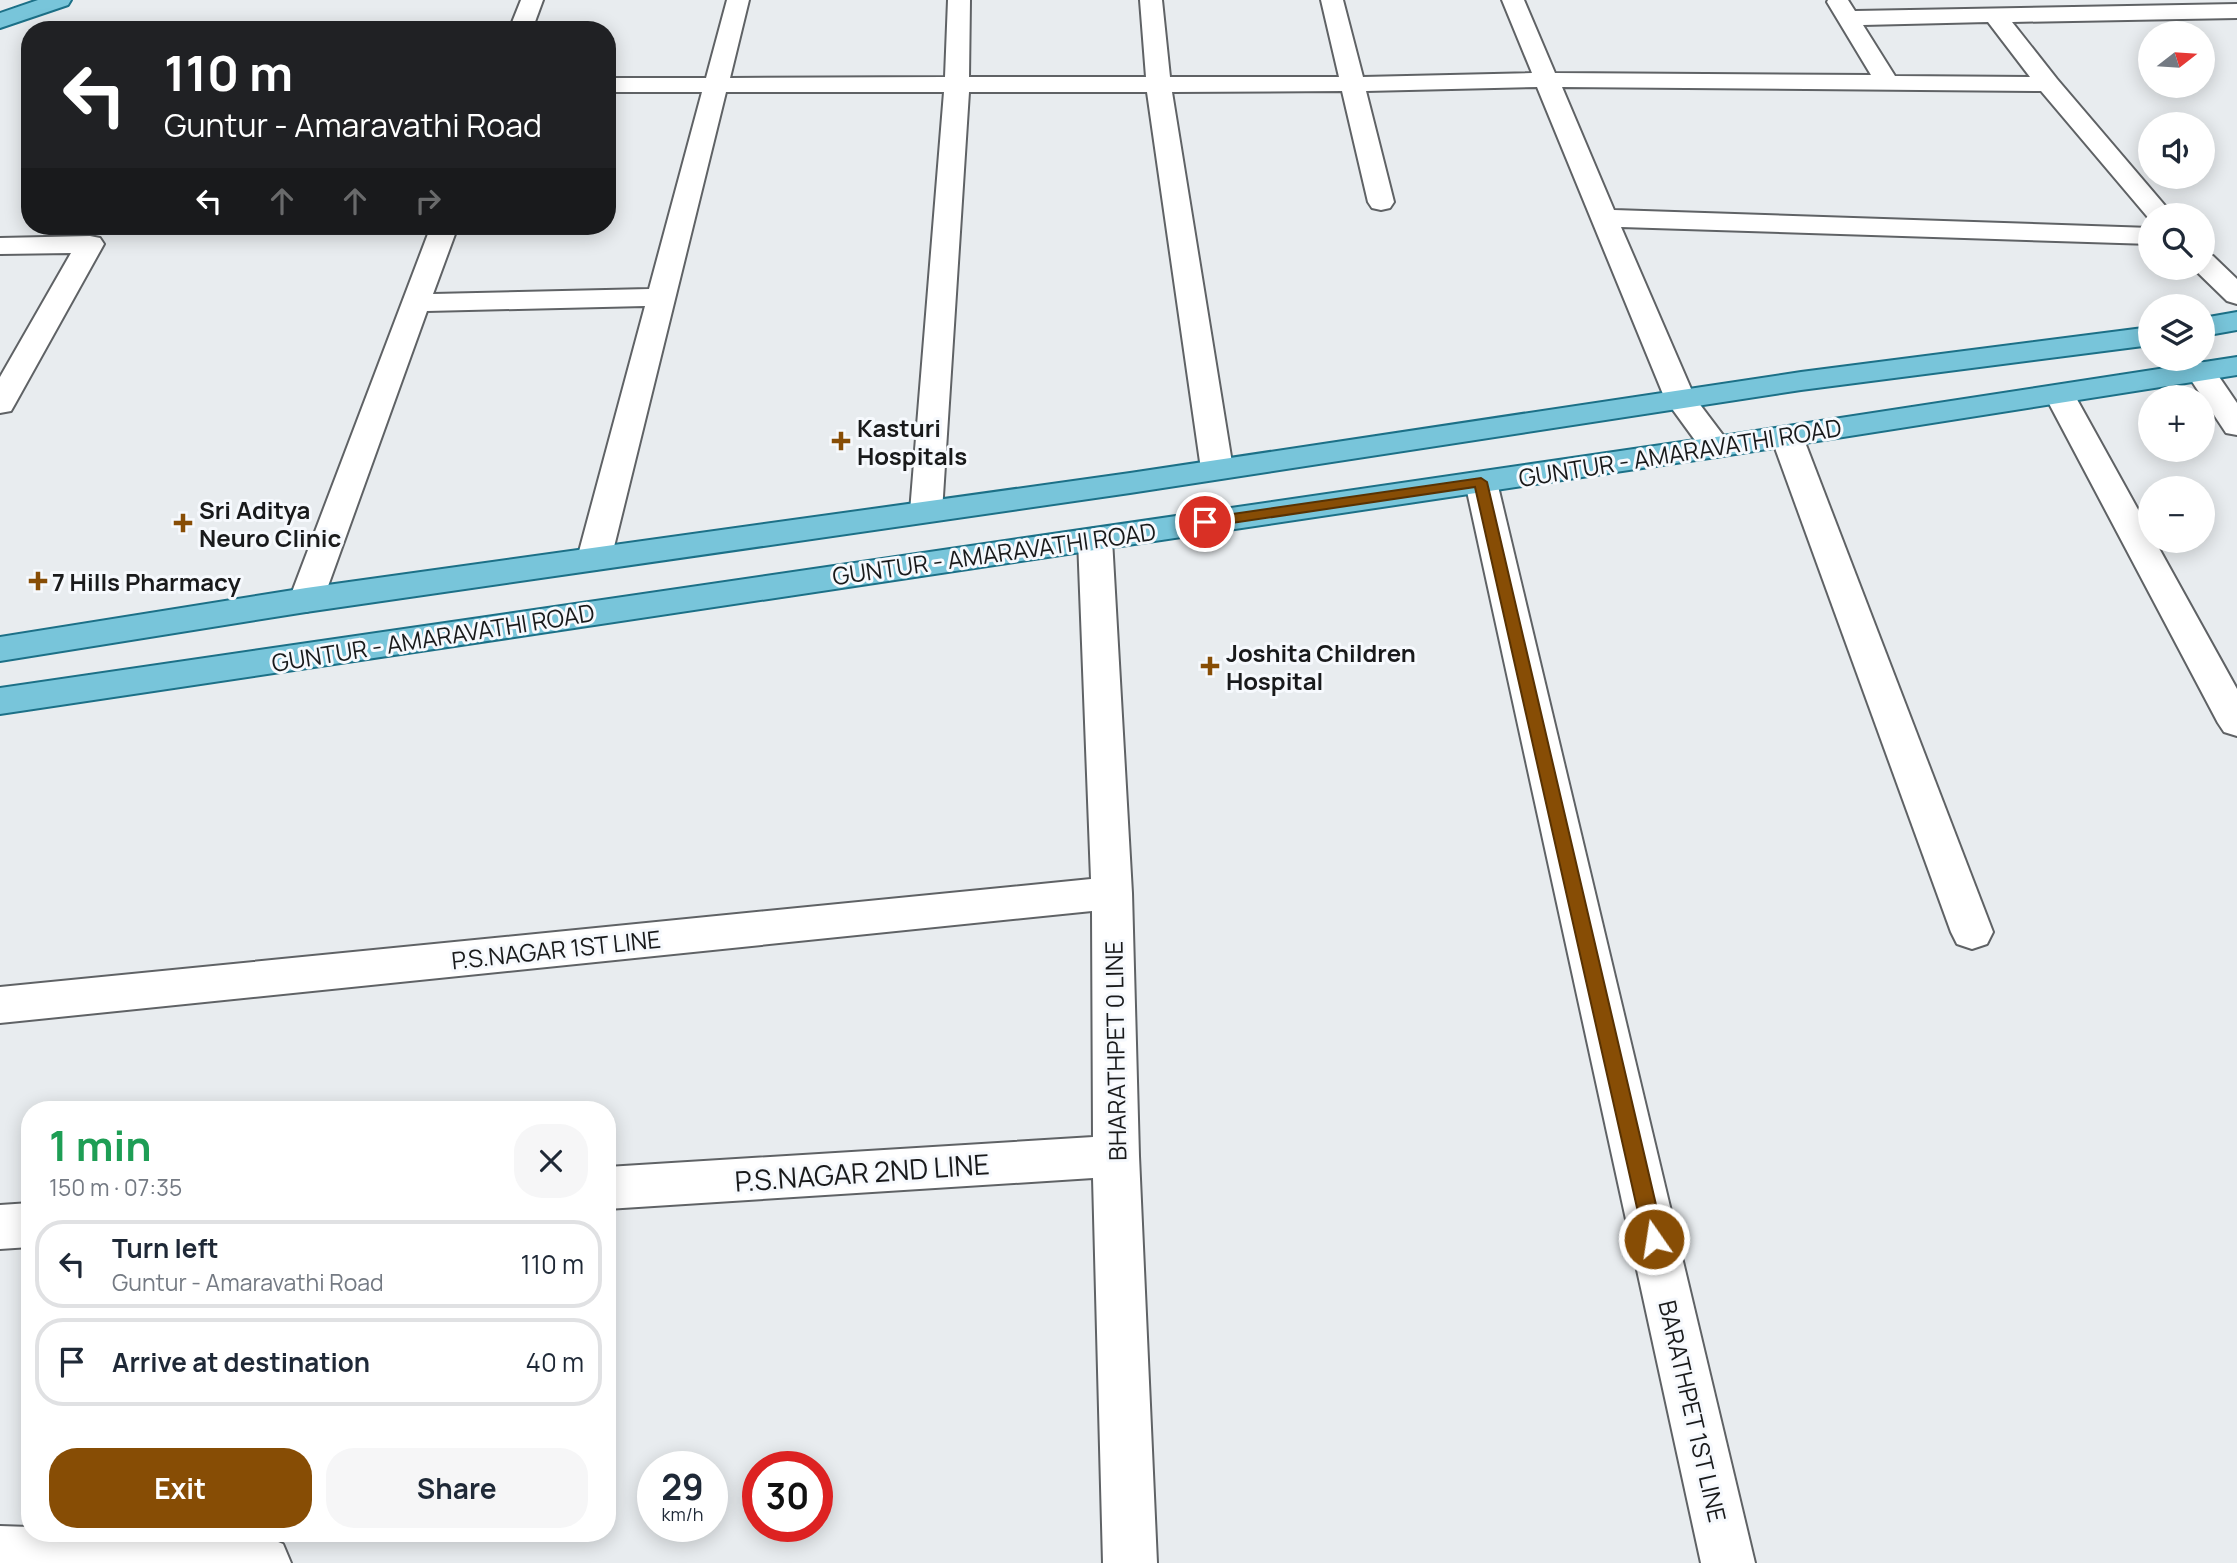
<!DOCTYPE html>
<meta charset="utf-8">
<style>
:root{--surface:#fff;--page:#f6f6f7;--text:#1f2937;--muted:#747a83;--line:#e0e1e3;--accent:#874d05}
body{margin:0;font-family:Manrope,sans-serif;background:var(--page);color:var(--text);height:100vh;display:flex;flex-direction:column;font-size:26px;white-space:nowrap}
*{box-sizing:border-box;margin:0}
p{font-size:23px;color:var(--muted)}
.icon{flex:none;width:38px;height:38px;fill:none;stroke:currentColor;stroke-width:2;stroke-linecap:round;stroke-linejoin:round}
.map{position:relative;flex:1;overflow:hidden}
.details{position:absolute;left:21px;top:1101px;width:595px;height:441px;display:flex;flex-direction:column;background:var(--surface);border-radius:28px;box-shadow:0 4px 18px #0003}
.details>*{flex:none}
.top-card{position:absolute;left:21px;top:21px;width:595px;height:214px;border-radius:28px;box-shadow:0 4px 18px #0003;background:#202124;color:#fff;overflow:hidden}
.needle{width:46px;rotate:73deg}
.tools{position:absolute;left:2138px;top:21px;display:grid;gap:14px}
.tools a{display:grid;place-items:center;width:77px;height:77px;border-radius:50%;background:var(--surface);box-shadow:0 4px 18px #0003;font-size:35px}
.speed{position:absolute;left:637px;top:1451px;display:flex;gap:14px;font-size:35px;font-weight:700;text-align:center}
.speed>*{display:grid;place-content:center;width:91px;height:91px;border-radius:50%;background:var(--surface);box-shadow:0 4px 18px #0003;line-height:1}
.speed small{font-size:18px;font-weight:400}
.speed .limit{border:10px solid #d22;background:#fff;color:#111}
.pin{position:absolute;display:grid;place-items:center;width:60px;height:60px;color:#fff;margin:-30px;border:4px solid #fff;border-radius:50%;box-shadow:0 2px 7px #0007}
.me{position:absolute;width:77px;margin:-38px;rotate:347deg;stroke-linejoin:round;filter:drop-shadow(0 0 5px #0008)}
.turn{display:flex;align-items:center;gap:24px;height:147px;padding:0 28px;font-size:32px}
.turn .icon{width:91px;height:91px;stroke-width:2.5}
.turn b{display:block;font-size:49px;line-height:60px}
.lanes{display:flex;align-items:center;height:66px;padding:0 28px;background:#0003;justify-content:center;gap:35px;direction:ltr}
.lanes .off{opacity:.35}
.round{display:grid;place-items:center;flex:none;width:74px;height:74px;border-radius:28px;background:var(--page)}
.overview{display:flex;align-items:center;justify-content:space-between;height:119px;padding:0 28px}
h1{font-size:42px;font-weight:700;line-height:52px;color:#1e9e55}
.button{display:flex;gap:14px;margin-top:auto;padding:14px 28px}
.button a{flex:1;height:80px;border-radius:28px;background:var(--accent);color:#fff;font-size:28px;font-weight:700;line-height:80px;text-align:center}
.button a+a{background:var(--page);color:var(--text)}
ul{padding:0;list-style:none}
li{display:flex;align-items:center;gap:21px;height:88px;margin:0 14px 10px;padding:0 14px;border:4px solid var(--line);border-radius:28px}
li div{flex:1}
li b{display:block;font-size:26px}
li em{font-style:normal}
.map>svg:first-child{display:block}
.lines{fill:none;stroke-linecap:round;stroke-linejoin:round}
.street-casing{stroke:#5f6265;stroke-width:4}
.primary-casing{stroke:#1c7087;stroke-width:4}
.street{fill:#fff;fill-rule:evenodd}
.primary{fill:#78c5da;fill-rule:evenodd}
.route{fill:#874d05;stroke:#583203;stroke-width:2}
.poi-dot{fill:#874d05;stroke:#f6f9fd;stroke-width:2.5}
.labels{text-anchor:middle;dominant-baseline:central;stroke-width:6;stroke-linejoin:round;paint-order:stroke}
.poi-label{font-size:24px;font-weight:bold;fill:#191a1b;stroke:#f6f9fd;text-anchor:start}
.street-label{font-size:24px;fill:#191a1b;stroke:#f6f9fd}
.near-street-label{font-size:28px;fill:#191a1b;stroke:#f6f9fd}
</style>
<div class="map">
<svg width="2237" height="1563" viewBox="0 0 2237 1563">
<rect width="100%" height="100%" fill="#e8ecef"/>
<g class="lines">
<defs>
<g id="street">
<polygon points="521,0 543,0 532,30 509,30"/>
<path d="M727,0h22l-19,78 215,-1 3,-77h22l-1,77h177l-6,-77h22l8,77h169l-18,-77h22l20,77 169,-4 -30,-73h22l31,73 316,2 -44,-73 1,-2h20l7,11 382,-7v14l-225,4 45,57 116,136h-22v6l-110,-130 -479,-4 52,123 537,18v16l-530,-17 74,171 37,49 -5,7 -11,3 -11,-3 -40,-55 -128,-312 -171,4 28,111 -4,6 -9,2 -9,-2 -4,-6 -26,-111 -170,1 61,377 -5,7 -11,3 -11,-3 -5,-7 -54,-377h-178l-27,420 -4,7 -12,3 -12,-3 -4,-7 34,-420h-218l-115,467 -5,8 -12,3 -12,-3 -5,-8 68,-253 -218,5 -104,289 -5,8 -12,4 -12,-4 -5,-8 142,-374h27l-25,68 216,-5 53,-197h-95v-14h99zM1988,22l42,55 -135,-1 -32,-51z"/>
<polygon points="90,236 100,238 104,244 15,404 11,411 0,413 0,377 71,253 0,254 0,238"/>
<polygon points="2203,254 2213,256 2237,279 2237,304 2227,301 2193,268 2203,268"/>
<polygon points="2200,362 2211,365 2237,403 2237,435 2226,433 2185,371 2189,365"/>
<polygon points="2059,385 2070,388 2074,394 2151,533 2151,541 2155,541 2237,689 2237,736 2224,732 2218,723 2044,394 2048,388"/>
<polygon points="1787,427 1798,430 1803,437 1993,932 1987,944 1972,949 1957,944 1951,932 1771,437 1776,430"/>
<polygon points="1481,472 1492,475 1497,482 1755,1563 1701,1563 1465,482 1470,475"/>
<polygon points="1095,528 1107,531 1112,539 1132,893 1139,1156 1157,1563 1103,1563 1093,1178 607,1209 607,1167 1093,1137 1092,911 0,1023 0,987 1091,879 1078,539 1083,531"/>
<polygon points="30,1203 30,1247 0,1249 0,1205"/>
<polygon points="0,1526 30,1527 30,1533 264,1536 283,1544 291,1563 0,1563"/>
</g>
<g id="primary">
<polygon points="38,0 71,0 68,5 0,28 0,13"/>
<polygon points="2237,312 2237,330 2203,336 2203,318"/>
<polygon points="2151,327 2151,345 1801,390 1130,493 306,612 0,661 0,637 306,588 1130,473 1801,372"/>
<polygon points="2237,357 2237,375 1716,457 0,714 0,688 1716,437"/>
</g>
</defs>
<!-- street casing -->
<use href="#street" class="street-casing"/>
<!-- primary casing -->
<use href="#primary" class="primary-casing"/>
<!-- street -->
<use href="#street" class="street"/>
<!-- primary -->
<use href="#primary" class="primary"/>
</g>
<!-- route -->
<polygon class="route" points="1481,478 1487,482 1664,1239 1661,1245 1654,1248 1647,1245 1644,1239 1475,487 1205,527 1198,522 1205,518"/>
<!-- markers -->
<g class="poi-dot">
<path d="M837.5 430.5h7v7h7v7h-7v7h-7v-7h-7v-7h7z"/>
<path d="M179.5 512.5h7v7h7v7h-7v7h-7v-7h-7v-7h7z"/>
<path d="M34.5 570.5h7v7h7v7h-7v7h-7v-7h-7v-7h7z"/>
<path d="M1206.5 655.5h7v7h7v7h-7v7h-7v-7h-7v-7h7z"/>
</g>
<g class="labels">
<!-- poi labels -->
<g class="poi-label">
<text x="857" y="427">Kasturi<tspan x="857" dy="28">Hospitals</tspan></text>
<text x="199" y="509">Sri Aditya<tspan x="199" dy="28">Neuro Clinic</tspan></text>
<text x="52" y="581">7 Hills Pharmacy</text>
<text x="1226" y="652">Joshita Children<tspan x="1226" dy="28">Hospital</tspan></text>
</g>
<!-- street labels -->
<g class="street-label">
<text transform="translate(1680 452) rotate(-9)">GUNTUR - AMARAVATHI ROAD</text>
<text transform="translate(994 553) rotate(-8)">GUNTUR - AMARAVATHI ROAD</text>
<text transform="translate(433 637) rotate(-9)">GUNTUR - AMARAVATHI ROAD</text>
<text transform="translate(556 949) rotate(-6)">P.S.NAGAR 1ST LINE</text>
<text transform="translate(1115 1051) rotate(-91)">BHARATHPET 0 LINE</text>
<text transform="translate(1693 1411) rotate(77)">BARATHPET 1ST LINE</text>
</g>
<!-- near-street labels -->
<g class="near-street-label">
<text transform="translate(862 1172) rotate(-4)">P.S.NAGAR 2ND LINE</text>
</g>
</g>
</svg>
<div class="tools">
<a><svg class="needle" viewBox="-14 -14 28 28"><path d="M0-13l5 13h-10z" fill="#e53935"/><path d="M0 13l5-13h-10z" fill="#747a83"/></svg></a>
<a><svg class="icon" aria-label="sound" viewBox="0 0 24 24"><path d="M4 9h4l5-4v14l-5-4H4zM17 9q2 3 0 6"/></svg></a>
<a><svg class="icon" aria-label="search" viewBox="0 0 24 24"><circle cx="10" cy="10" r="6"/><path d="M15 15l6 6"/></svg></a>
<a><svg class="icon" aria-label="layers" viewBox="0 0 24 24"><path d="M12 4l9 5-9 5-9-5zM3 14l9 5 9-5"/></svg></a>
<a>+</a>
<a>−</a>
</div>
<div class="speed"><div>29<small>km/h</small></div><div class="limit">30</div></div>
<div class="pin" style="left:1205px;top:522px;background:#d93025"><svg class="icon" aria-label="arrive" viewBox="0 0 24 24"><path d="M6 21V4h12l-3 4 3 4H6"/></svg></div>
<svg class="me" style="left:1654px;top:1239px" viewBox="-20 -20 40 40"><circle r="17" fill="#874d05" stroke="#fff" stroke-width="3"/><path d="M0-11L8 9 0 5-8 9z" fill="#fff"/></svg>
<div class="top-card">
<div class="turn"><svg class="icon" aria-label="left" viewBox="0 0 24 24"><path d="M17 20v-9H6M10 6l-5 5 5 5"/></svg><div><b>110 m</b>Guntur - Amaravathi Road</div></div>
<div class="lanes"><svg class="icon" aria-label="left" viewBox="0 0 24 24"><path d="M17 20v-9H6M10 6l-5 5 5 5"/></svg><svg class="icon off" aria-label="ahead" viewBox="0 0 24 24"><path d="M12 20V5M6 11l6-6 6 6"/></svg><svg class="icon off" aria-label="ahead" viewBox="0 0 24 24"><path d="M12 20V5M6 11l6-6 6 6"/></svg><svg class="icon off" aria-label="right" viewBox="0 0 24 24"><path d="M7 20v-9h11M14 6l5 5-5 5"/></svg></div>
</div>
<section class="details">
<div class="overview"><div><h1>1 min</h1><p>150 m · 07:35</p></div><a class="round"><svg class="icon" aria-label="close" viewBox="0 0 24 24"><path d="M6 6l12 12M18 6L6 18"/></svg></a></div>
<ul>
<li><svg class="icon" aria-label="left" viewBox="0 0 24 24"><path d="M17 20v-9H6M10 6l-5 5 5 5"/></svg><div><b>Turn left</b><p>Guntur - Amaravathi Road</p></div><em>110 m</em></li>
<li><svg class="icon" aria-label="arrive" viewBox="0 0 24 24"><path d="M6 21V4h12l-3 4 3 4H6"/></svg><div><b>Arrive at destination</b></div><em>40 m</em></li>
</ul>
<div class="button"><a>Exit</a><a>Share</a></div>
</section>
</div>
